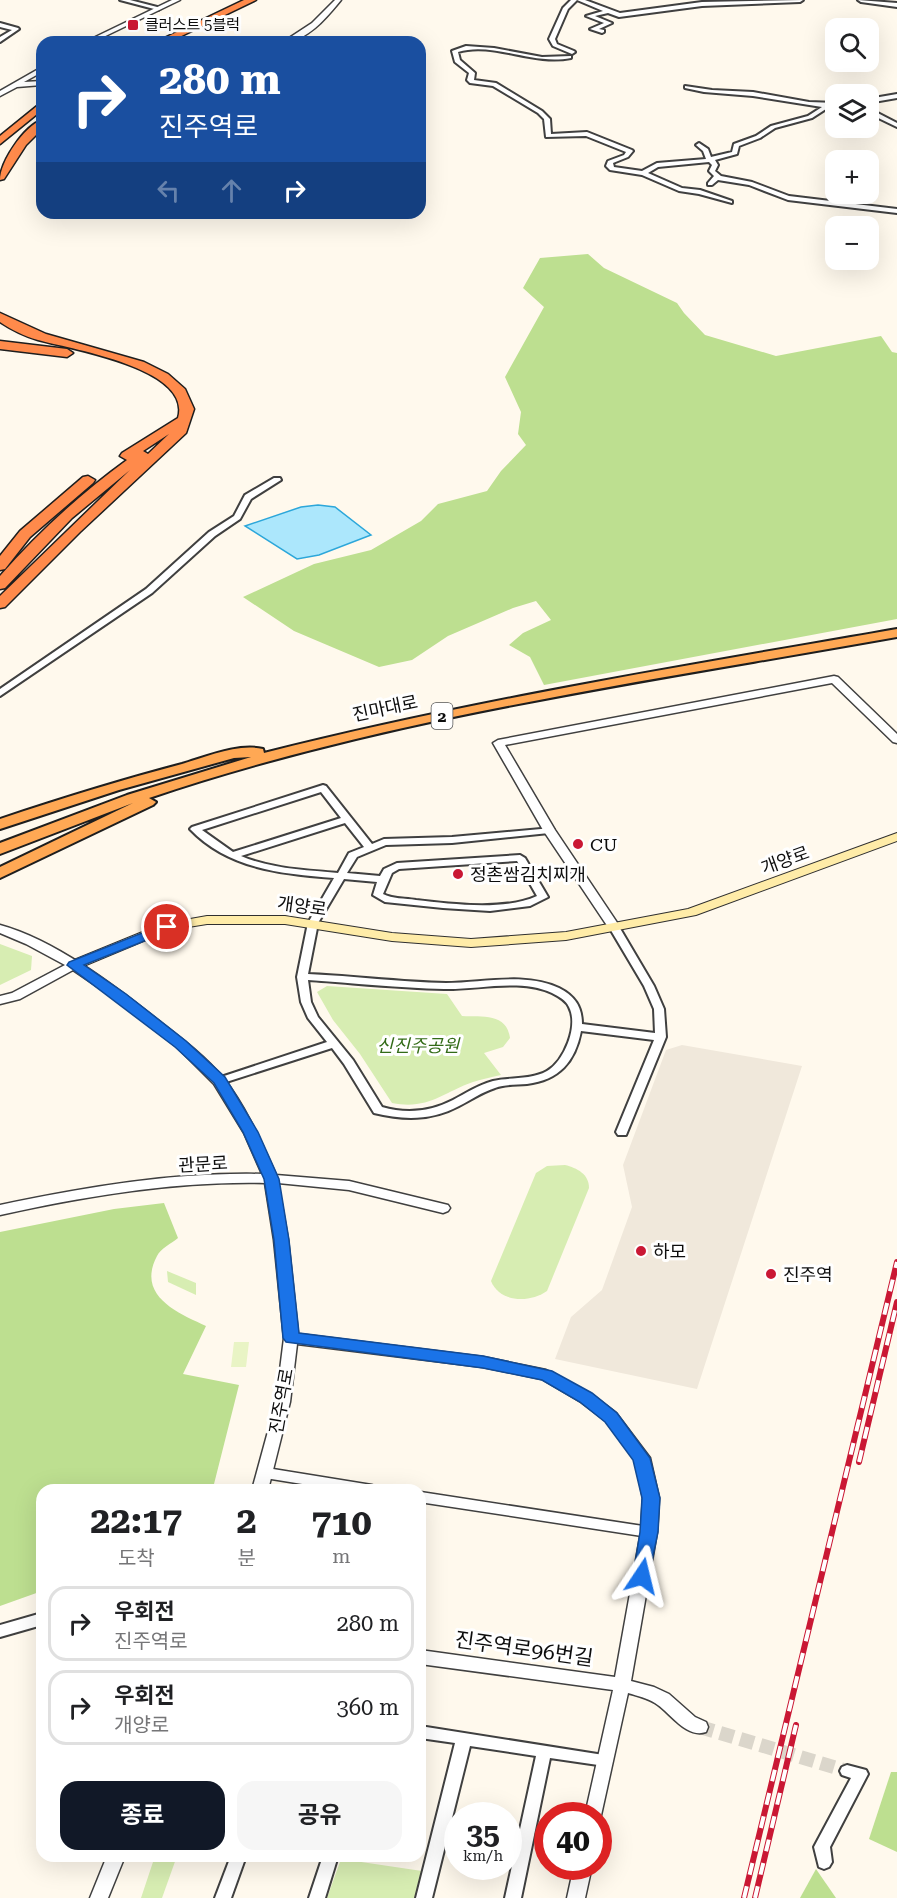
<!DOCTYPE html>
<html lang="ko">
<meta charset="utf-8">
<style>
:root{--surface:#fff;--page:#f6f6f6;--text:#202124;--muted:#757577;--line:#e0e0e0;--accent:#111827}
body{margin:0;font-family:"Roboto Serif","Noto Sans KR",serif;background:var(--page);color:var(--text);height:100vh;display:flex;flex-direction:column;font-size:22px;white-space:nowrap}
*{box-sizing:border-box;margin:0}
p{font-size:20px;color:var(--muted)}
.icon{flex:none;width:33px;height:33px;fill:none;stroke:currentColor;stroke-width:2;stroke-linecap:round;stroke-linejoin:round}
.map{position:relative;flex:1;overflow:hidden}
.drawer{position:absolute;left:36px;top:1484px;width:390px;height:378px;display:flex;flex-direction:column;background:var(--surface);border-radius:18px;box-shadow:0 6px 24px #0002}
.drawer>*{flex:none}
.top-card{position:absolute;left:36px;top:36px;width:390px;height:183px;border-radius:18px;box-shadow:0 6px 24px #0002;background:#1a4fa0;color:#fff;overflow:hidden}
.buttons{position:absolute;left:825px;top:18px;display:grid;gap:12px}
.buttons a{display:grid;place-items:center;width:54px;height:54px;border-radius:12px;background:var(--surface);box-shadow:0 6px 24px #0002;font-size:30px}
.speed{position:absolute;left:444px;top:1802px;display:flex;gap:12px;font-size:30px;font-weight:700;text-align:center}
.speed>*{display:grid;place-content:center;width:78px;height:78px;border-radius:50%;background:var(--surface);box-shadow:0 6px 24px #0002;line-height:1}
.speed small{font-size:15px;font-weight:400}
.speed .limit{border:9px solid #d22;background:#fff;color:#111}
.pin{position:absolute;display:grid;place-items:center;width:51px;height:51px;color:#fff;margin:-26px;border:3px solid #fff;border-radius:50%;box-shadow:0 2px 6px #0007}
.me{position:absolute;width:66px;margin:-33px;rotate:10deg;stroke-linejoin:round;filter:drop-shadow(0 0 4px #0008)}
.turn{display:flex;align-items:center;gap:21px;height:126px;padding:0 24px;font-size:27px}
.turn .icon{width:78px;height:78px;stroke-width:2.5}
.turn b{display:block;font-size:42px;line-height:51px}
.lanes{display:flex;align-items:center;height:57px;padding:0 24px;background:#0003;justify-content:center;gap:30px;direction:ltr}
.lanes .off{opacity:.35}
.eta{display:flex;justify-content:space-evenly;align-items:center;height:102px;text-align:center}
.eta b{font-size:36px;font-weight:700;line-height:42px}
.primary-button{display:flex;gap:12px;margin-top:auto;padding:12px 24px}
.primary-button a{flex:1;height:69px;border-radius:18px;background:var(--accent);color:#fff;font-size:24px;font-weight:700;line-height:69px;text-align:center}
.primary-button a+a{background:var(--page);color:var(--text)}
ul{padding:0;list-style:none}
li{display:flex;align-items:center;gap:18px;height:75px;margin:0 12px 9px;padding:0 12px;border:3px solid var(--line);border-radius:18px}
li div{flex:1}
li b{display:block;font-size:22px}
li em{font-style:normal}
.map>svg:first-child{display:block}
.green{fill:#d7edb2}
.forest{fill:#bddf90}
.pitch{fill:#e9f4c5}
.plaza{fill:#f0e8db}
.water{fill:#ace7fc;stroke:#2ca7da;stroke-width:1.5}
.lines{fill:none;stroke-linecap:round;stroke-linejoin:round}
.minor-tunnel{stroke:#dbd6cb;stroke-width:14;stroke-dasharray:14 7;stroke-linecap:butt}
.pedestrian-casing{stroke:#404040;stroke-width:13}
.minor-casing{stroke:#404040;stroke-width:4}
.tertiary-casing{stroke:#404040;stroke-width:3}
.secondary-casing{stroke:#2f2f2f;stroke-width:2}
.trunk-casing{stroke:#1e1e1e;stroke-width:4}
.motorway-casing{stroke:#1e1e1e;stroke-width:3}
.pedestrian{stroke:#fff;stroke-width:10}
.minor{fill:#fff;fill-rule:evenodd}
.tertiary{fill:#fff;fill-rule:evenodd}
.secondary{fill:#ffeca8;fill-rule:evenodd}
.trunk{fill:#ffa854;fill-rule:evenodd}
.motorway{fill:#ff8a4b;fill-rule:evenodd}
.rail-casing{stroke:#ca1834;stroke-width:6}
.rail{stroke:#fff;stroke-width:4;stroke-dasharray:12;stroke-linecap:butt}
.route{fill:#1a73e8;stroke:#114b97;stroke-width:1.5}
.poi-dot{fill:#ca1834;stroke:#fff;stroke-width:2}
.labels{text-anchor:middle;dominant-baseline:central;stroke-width:6;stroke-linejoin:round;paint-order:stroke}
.far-poi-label{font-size:15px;fill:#0d0d0d;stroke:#fff;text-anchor:start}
.shield{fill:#fff;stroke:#565656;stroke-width:1.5}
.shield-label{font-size:16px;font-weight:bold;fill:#0d0d0d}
.street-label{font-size:18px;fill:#0d0d0d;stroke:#fff}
.poi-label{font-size:18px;fill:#0d0d0d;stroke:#fff;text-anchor:start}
.park-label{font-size:18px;font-style:italic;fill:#326b17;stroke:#fff}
.near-street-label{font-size:21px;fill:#0d0d0d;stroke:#fff}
</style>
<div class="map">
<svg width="897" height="1898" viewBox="0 0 897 1898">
<rect width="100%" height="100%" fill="#fff9ed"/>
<!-- green -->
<g class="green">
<polygon points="0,944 32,956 31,970 0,985"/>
<path d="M327,986l120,8 15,22c20,1 45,-3 48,22l-7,9 -19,6 17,22c-9,2 -19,4 -28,7 -31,11 -45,28 -81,21l-32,-49 -27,-34 -16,-28z"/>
<path d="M565,1165c12,3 24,9 24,23l-42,103c-17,12 -47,12 -56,-10l45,-108 11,-7z"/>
<polygon points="167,1271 196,1283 196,1295 168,1282"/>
<polygon points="155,1856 177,1856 162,1898 141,1898"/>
<polygon points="341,1859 422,1871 416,1898 327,1898"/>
</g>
<!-- forest -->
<g class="forest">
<polygon points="588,254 604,268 677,303 684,313 705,335 776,356 881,336 892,352 897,353 897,619 544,685 530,657 509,645 523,633 551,620 536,601 513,608 448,636 412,660 379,667 294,631 243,597 314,564 371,550 421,521 438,504 487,491 501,471 526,445 518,434 521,412 505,377 544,307 523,288 540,258"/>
<path d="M164,1203l14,35c-6,5 -18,11 -21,18 -21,40 21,57 49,70l-23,48 56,11 -25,99 -46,6h-126v101l-42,15v-374l114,-23z"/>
<polygon points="891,1772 897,1772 897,1852 869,1839"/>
<polygon points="816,1869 836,1898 800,1898"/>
</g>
<!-- pitch -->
<polygon class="pitch" points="234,1342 249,1342 246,1367 231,1367"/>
<!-- plaza -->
<polygon class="plaza" points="682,1045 802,1066 697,1389 555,1359 571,1317 602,1290 632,1207 623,1165 666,1050"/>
<!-- water -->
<polygon class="water" points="318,505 335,507 371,535 319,555 297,559 245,526 301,507"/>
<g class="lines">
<!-- minor-tunnel -->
<polyline class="minor-tunnel" points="700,1727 847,1771"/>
<defs>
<g id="pedestrian">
<polyline points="266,1473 371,1490"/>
<polyline points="420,1497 649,1532"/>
</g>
<g id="minor">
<polygon points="120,0 130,0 161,8 158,10"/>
<polygon points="571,0 577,0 568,9 555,39 557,44 574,51 575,52 572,54 553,46 549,39 563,8"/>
<polygon points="577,0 585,0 620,13 702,2 803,0 800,2 702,6 619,17 608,13 595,16 612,23 599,29 604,30 604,32 602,33 590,29 604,23 586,16 603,11"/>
<polygon points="858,0 897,3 897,7 861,2"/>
<polygon points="0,23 18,28 19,29 0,42 0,37 12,30 0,27"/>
<path d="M466,46l28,2 48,9 29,-1v2c-39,8 -78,-17 -113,-6l2,8 15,13 -1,7 22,3 46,28 8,8 1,15 36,-2 45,18 1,1 -5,6 -15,6 1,4 28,4 15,-8 49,-4 -3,-8 -7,-6 3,-2 9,6 3,8 21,-5 2,-8 22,-8 15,-10 37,-10 14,-9 -69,-11 -49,-4 -19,-4v-2l27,4 41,2 56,10 27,1v4h-7l-17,11 -37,10 -15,10 -21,8 -2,8 -22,6 3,5 -3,6 6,5 31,6 37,14 108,13v4l-109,-13 -39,-15 -31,-5 -6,5h-4v-2l6,-7 -5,-5 3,-6 -3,-3 -51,5 -10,6 34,15 18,2 32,11v2l-33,-9 -20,-3 -37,-16 -32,-5 -4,-4 2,-5 16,-6 2,-3 -40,-16 -40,1 -2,-18 -6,-6 -45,-27 -23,-3 -3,-3 2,-7 -14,-11 -3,-11z"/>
<polygon points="897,94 897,98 868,103 868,99"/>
<polygon points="868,108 897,123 897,127 868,113"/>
<polygon points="274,478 280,478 281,480 251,499 240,519 215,536 152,593 0,696 0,689 146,589 209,532 234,516 245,495"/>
<path d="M323,785l3,1 46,58 12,-5 68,-2 100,-9 2,2 -2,2 -3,1 -97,10 -66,2 -29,12 -10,16 33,3 4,-7 13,-6 123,-8 5,3 23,39 -18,9 -40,5 -47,-3 -58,-6 -12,-7 4,-13 -33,-3 -26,44 -10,51c46,2 92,8 138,9 36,0 79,-11 113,5 16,8 23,19 23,36l73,9 -1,-24 -10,-23 -35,-59 5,-3 4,1 36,61 10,23 2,28 -40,98h-8l-2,-3 38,-92 -73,-9c-6,31 -22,49 -54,53 -10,1 -22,0 -32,4 -13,4 -24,12 -36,18 -28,15 -56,14 -85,7l-30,-49 -12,-16 -109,35h-8l-2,-2 2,-2 112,-37 -19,-24 -7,-16 -4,-25 11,-54 26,-45c-52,-4 -106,-9 -144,-49l2,-2zM321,792l20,26 -108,34 -31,-22zM345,823l19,24 -15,6 -11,20c-32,-3 -67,-4 -97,-17zM517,861l20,35c-33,15 -85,8 -121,4 -11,-2 -24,-1 -33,-6l9,-21 7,-4zM308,980c45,3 91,8 136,9 33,1 77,-11 108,4 6,3 14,7 17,14 10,19 -5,54 -22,64 -16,9 -37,6 -54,10 -15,4 -27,12 -40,19 -23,12 -47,14 -71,7l-29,-47 -35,-43 -7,-15z"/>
<polygon points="42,1613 42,1625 0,1637 0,1625"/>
<polygon points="420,1726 610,1756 612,1760 610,1764 605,1766 550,1758 521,1898 505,1898 536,1756 470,1746 432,1898 416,1898 455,1743 420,1738"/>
<polygon points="847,1765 866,1770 868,1774 830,1847 832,1862 829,1867 824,1869 819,1867 814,1847 851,1778 842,1775 840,1771 842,1767"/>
<polygon points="231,1856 246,1856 231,1898 215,1898"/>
<polygon points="323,1856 338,1856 325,1898 309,1898"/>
</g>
<g id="tertiary">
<polygon points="172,0 180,0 93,42 85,42"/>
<path d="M335,0h6c-14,17 -34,42 -58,42l29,-19z"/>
<polygon points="42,67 42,72 24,82 42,81 42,85 17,87 0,96 0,91"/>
<polygon points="834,676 838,677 897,734 897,743 893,742 832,683 505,745 555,830 620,927 614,931 610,930 543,830 493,743 498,740"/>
<path d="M0,925c55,15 115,61 159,96 22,17 47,36 65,58 22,28 37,63 52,96l73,6 99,24 2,3 -2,3 -5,2 -94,-23 -71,-7 10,57 10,94 185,23 63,13 45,24 25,19 34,45 9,40 -2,34 -26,149 23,6 15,7 26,23 11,5 2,5 -2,5c-20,7 -36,-20 -51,-29 -8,-5 -17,-7 -27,-10l-28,127 -2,1v-6h-13l28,-125 -193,-26v-14l195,27 26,-145 2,-34 -8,-39 -29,-38 -25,-19 -39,-23 -59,-12 -186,-23 -7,58 -22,88h-16l24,-88 8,-64 -10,-98 -9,-57c-89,-2 -178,13 -265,32v-10c86,-18 174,-33 262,-31l-18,-41 -30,-49 -37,-37 -60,-47 -44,-30 -53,29 -20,5v-8l12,-3 53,-28 -39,-21 -26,-11z"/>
<polygon points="107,1856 125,1856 108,1898 90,1898"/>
<polygon points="574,1866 592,1866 585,1898 567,1898"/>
</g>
<polygon id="secondary" points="897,833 897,841 696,915 566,940 471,947 392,941 285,924 207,924 170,930 79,968 69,968 67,965 69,962 162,924 207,916 285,916 392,933 471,939 566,932 688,909"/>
<path id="trunk" d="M897,629v8c-251,45 -506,79 -748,161l7,4 -3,3 -153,73v-11l133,-64 -133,51v-11l127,-48 124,-38 -17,1 -115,32 -119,39v-10c60,-20 121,-39 182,-55 24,-7 56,-21 81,-15l1,4c209,-53 421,-87 633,-124z"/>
<g id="motorway">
<polygon points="244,0 256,0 169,42 156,42"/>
<polygon points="42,102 42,110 0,144 0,136"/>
<path d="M42,120v9l-16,16 -22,34 -4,1c0,-18 24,-54 42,-60z"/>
<path d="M0,313l46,21 98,28 24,12 17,15 9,20 -8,24 -106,99 -75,75 -5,1v-12l130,-126 -58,48 -67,70 -5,1v-13c38,-43 80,-82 127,-116l-7,-4 2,-3 56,-35c15,-50 -108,-69 -140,-78 -14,-4 -26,-10 -38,-18zM169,434l-21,20 -5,-3z"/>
<polygon points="0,341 67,349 73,353 67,357 0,349"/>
<polygon points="88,476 95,480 93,483 30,537 5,569 0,570 0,556 20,531 83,477"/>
</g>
</defs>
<!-- pedestrian casing -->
<use href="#pedestrian" class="pedestrian-casing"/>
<!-- minor casing -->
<use href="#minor" class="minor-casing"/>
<!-- tertiary casing -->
<use href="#tertiary" class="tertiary-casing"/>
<!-- secondary casing -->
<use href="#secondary" class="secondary-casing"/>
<!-- trunk casing -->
<use href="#trunk" class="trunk-casing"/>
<!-- motorway casing -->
<use href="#motorway" class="motorway-casing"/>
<!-- pedestrian -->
<use href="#pedestrian" class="pedestrian"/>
<!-- minor -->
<use href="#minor" class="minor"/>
<!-- tertiary -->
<use href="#tertiary" class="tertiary"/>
<!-- secondary -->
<use href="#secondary" class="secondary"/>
<!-- trunk -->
<use href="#trunk" class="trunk"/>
<!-- motorway -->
<use href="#motorway" class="motorway"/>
<defs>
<g id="rail">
<polyline points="859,1462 897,1302"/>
<polyline points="744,1898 897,1262"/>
<polyline points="755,1898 796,1725"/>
</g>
</defs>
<!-- rail casing -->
<use href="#rail" class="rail-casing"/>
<!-- rail -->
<use href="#rail" class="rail"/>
</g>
<!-- route -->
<polygon class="route" points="167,923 172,925 174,927 172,930 84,965 126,994 186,1041 225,1077 258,1132 279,1179 289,1240 299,1333 483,1356 552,1371 592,1393 617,1413 650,1458 660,1498 658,1532 648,1581 642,1583 635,1581 633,1576 640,1532 642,1498 633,1460 605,1422 580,1402 542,1380 483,1368 286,1342 283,1338 274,1240 264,1179 243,1132 214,1083 175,1047 67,965 69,962"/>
<!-- markers -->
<g class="poi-dot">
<rect x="127" y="19" width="12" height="12" rx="3"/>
<circle cx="578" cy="844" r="6"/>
<circle cx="458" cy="874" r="6"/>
<circle cx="641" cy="1251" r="6"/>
<circle cx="771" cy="1274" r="6"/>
</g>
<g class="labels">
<!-- far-poi labels -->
<g class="far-poi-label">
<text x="145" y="25">클러스트 5블럭</text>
</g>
<!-- shield labels -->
<rect class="shield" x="431.5" y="703" width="21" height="26" rx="4.5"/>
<g class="shield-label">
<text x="442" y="716">2</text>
</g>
<!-- street labels -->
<g class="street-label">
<text transform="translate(385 708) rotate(-12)">진마대로</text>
<text transform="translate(785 860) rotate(-20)">개양로</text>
<text transform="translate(302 906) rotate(8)">개양로</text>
<text transform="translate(203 1164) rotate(-3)">관문로</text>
<text transform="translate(281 1401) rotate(-80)">진주역로</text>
</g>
<!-- poi labels -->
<g class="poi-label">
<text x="590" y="844">CU</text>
<text x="470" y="874">정촌쌈김치찌개</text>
<text x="653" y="1251">하모</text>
<text x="783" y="1274">진주역</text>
</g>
<!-- park labels -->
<g class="park-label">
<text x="418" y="1045">신진주공원</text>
</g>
<!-- near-street labels -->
<g class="near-street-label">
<text transform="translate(524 1649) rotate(8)">진주역로96번길</text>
</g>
</g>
</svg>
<div class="buttons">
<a><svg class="icon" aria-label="search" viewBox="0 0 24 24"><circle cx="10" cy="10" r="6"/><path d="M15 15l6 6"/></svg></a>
<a><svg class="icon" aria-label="layers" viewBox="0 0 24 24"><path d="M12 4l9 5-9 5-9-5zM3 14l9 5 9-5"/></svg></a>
<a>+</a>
<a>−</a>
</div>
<div class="speed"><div>35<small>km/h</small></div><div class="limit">40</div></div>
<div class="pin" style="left:167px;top:927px;background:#d93025"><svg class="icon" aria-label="arrive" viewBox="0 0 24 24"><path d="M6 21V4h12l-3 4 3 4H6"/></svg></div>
<svg class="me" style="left:642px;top:1576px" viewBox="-20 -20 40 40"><path d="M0-17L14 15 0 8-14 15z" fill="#1a73e8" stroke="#fff" stroke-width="4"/></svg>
<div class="top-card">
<div class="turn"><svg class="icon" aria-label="right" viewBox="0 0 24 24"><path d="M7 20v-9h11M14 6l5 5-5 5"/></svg><div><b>280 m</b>진주역로</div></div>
<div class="lanes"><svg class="icon off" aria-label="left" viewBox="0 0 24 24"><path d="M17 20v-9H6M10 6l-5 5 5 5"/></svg><svg class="icon off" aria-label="ahead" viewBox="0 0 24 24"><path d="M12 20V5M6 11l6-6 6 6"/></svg><svg class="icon" aria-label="right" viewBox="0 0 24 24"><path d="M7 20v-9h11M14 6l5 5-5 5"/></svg></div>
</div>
<section class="drawer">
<div class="eta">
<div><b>22:17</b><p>도착</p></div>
<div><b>2</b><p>분</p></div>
<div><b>710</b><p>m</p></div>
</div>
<ul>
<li><svg class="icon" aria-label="right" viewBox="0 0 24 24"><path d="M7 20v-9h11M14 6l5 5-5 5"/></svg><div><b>우회전</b><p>진주역로</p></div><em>280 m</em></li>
<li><svg class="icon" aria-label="right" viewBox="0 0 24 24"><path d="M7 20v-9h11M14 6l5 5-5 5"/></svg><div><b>우회전</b><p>개양로</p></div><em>360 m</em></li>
</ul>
<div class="primary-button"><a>종료</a><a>공유</a></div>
</section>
</div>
